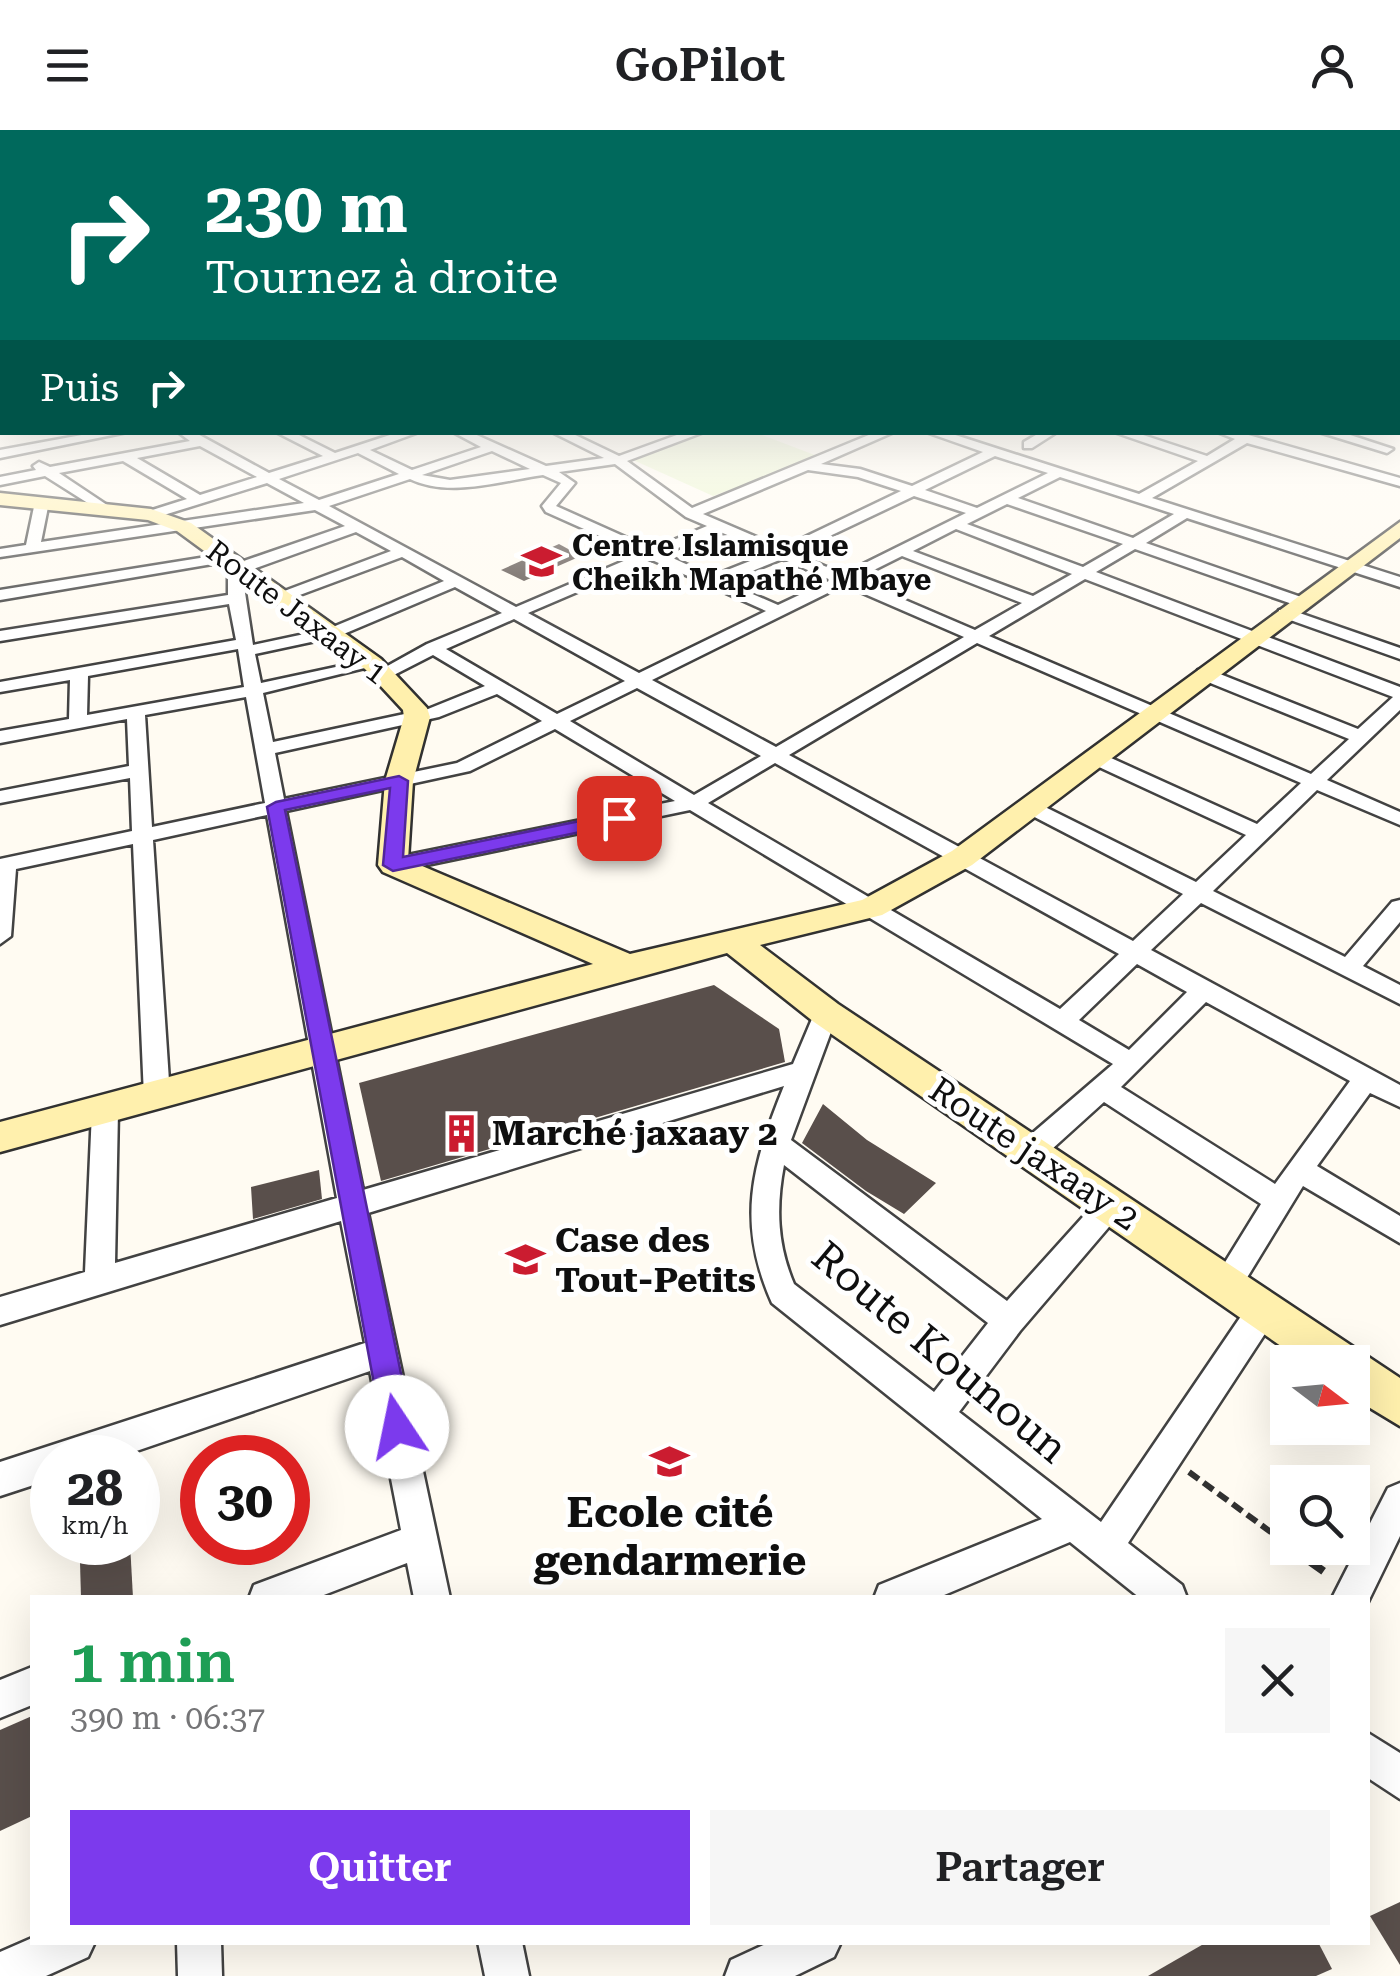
<!DOCTYPE html>
<html lang="fr">
<meta charset="utf-8">
<style>
:root{--surface:#fff;--page:#f6f6f6;--text:#202124;--muted:#757577;--accent:#7c3aed}
body{margin:0;font-family:"Roboto Serif",serif;background:var(--page);color:var(--text);height:100vh;display:flex;flex-direction:column;font-size:38px;white-space:nowrap}
*{box-sizing:border-box;margin:0}
p{font-size:32px;color:var(--muted)}
.icon{flex:none;width:55px;height:55px;fill:none;stroke:currentColor;stroke-width:2;stroke-linecap:round;stroke-linejoin:round}
.map{position:relative;flex:1;overflow:hidden}
.side{position:absolute;left:30px;top:1465px;width:1340px;height:350px;display:flex;flex-direction:column;background:var(--surface);border-radius:0px;box-shadow:0 10px 40px #0002}
.side>*{flex:none}
.hud{position:absolute;left:0px;top:0px;width:1400px;height:305px;box-shadow:0 10px 40px #0002;background:#00695c;color:#fff;overflow:hidden}
.needle{width:65px;rotate:106deg}
.tools{position:absolute;left:1270px;top:1215px;display:grid;gap:20px}
.tools a{display:grid;place-items:center;width:100px;height:100px;border-radius:0px;background:var(--surface);box-shadow:0 10px 40px #0002;font-size:50px}
.speed{position:absolute;left:30px;top:1305px;display:flex;gap:20px;font-size:50px;font-weight:700;text-align:center}
.speed>*{display:grid;place-content:center;width:130px;height:130px;border-radius:50%;background:var(--surface);box-shadow:0 10px 40px #0002;line-height:1}
.speed small{font-size:25px;font-weight:400}
.speed .limit{border:15px solid #d22;background:#fff;color:#111}
.pin{position:absolute;display:grid;place-items:center;width:85px;height:85px;color:#fff;margin:-42px;border-radius:20px;box-shadow:0 5px 15px #0006}
.me{position:absolute;width:110px;margin:-55px;rotate:349deg;stroke-linejoin:round;filter:drop-shadow(0 0 8px #0008)}
.turn{display:flex;align-items:center;gap:35px;height:210px;padding:0 40px;font-size:45px}
.turn .icon{width:130px;height:130px;stroke-width:2.5}
.turn b{display:block;font-size:70px;line-height:85px}
.then{display:flex;align-items:center;height:95px;padding:0 40px;background:#0003;gap:20px;font-size:38px}
.round{display:grid;place-items:center;flex:none;width:105px;height:105px;border-radius:0px;background:var(--page)}
.summary{display:flex;align-items:center;justify-content:space-between;height:170px;padding:0 40px}
h1{font-size:60px;font-weight:600;line-height:75px;color:#1e9e55}
.action{display:flex;gap:20px;margin-top:auto;padding:20px 40px}
.action a{flex:1;height:115px;border-radius:0px;background:var(--accent);color:#fff;font-size:40px;font-weight:600;line-height:115px;text-align:center}
.action a+a{background:var(--page);color:var(--text)}
header{display:flex;justify-content:space-between;align-items:center;height:130px;padding:0 40px;background:var(--surface);font-size:45px;font-weight:600}
.map>svg:first-child{display:block}
.pitch{fill:#e8f4ca}
.building{fill:#594f4b}
.lines{fill:none;stroke-linecap:round;stroke-linejoin:round}
.street-casing{stroke:#424242;stroke-width:5}
.secondary-casing{stroke:#313131;stroke-width:5}
.path-far1{stroke:#313131;stroke-width:6;stroke-dasharray:12 6;stroke-linecap:butt}
.path{stroke:#313131;stroke-width:8;stroke-dasharray:16 8;stroke-linecap:butt}
.street{fill:#fff;fill-rule:evenodd}
.secondary{fill:#fff0ad;fill-rule:evenodd}
.route{fill:#7c3aed;stroke:#51269a;stroke-width:2.5}
.labels{text-anchor:middle;dominant-baseline:central;stroke-width:10;stroke-linejoin:round;paint-order:stroke}
.far-poi-label{font-size:30px;font-weight:bold;fill:#0f0f0f;stroke:#fff;text-anchor:start}
.far-street-label{font-size:30px;fill:#0f0f0f;stroke:#fff}
.poi-label{font-size:35px;font-weight:bold;fill:#0f0f0f;stroke:#fff;text-anchor:start}
.street-label{font-size:35px;fill:#0f0f0f;stroke:#fff}
.near-street-label{font-size:42px;fill:#0f0f0f;stroke:#fff}
.near-poi-label{font-size:42px;font-weight:bold;fill:#0f0f0f;stroke:#fff}
</style>
<header><svg class="icon" aria-label="menu" viewBox="0 0 24 24"><path d="M4 6h16M4 12h16M4 18h16"/></svg>GoPilot<svg class="icon" aria-label="person" viewBox="0 0 24 24"><circle cx="12" cy="8" r="4"/><path d="M4 21q1-7 8-7t8 7"/></svg></header>
<div class="map">
<svg width="1400" height="1846" viewBox="0 0 1400 1846">
<rect width="100%" height="100%" fill="#fffbf2"/>
<!-- pitch -->
<polygon class="pitch" points="712,302 757,303 820,327 713,366 631,329"/>
<!-- building -->
<g class="building">
<polygon points="559,414 581,426 524,451 501,440"/>
<polygon points="714,855 779,899 785,932 381,1051 359,953"/>
<polygon points="823,974 867,1010 936,1053 904,1084 866,1061 802,1013"/>
<polygon points="319,1040 322,1069 253,1089 251,1057"/>
<polygon points="130,1413 133,1468 81,1468 80,1432"/>
<polygon points="32,1586 32,1686 0,1701 0,1600"/>
<polygon points="1400,1772 1400,1835 1370,1786"/>
<polygon points="1207,1812 1318,1812 1332,1839 1316,1846 1148,1846"/>
</g>
<g class="lines">
<defs>
<g id="street">
<rect x="0" y="260" width="2" height="6"/>
<polygon points="1398,285 1400,286 1400,294 1398,293"/>
<polygon points="98,302 127,302 0,328 0,320"/>
<path d="M178,302h16l75,41 54,-17 -47,-24h17l42,21 64,-21h20l-49,18 42,20 69,-23 -28,-15h17l76,34 58,-8 -52,-26h17l50,24 66,-24h19l-77,29 65,47 184,-76h18l-73,32 39,5 52,17 71,-34 -57,-20h20l193,62 59,-33 -84,-29h20l73,24 28,-17 -18,-7h21l162,46v8l-153,-43 -95,55 248,79v10l-213,-69 -41,25 161,56v6h-12l-160,-56 -39,23 304,115v23l-73,70 73,32v13l-83,-35 -104,101 132,66 47,-55 8,-2v22l-37,44 37,19v19l-199,-101 -50,47 249,135v22l-30,-14 -53,73 83,50v27l-97,-57 -66,108 -11,4 -11,-4 -4,-9 50,-81 -157,-102 -63,57 -10,3 -10,-3 -4,-8 4,-8 92,-79 -423,-254 -297,62 -7,-2 -4,-5 11,-7 282,-57 -120,-72 -85,42 -184,40 77,379 430,-126 24,-57h18l3,6 -47,127 216,161 93,-103 10,-4 10,4 4,8 -4,8 -100,117 -61,81 142,110 151,-222 11,-4 11,4 4,10 -4,10 -146,223 54,42 5,13h-47l-70,-56 -133,56h-63l5,-13 163,-66 -270,-216c-36,-81 -20,-138 12,-217l-416,127 82,385h-36l-7,-35 -91,35h-67l5,-13 147,-55 -31,-159 -254,87h-64v21l-52,17v-34l365,-119 -24,-122 -341,104v-28l85,-25 7,-161 4,-7 9,-3 9,3 4,7 -3,152 222,-65 -70,-383 -114,25 17,256 -4,7h-18l-4,-7 -11,-252 -117,25 -5,67 -11,8v-85l132,-28 -2,-53 -130,25v-12l129,-25 -2,-47 -127,24v-12l69,-12 1,-39 -70,12v-10l236,-42 -7,-36 -229,37v-10l228,-36v-24l7,-7 110,-38 -30,-16 -315,47v-8l26,-4 9,-43 7,-4 7,4 -8,40 263,-39 -37,-20 -116,36 -7,-4 2,-3 41,-13 -64,-38 -64,12 48,32 2,3 -7,4 -57,-36 -45,9v-8l36,-7 -3,-4 6,-4 11,5 140,-26zM200,316l57,31 -57,18 -63,-37zM492,321l38,18 -80,11 -28,-5zM358,323l41,21 -80,26 -40,-21zM995,326l53,17 -71,35 -52,-18zM615,334l71,53 21,9 -55,23 -96,-43 19,-23 -16,-11zM808,340l50,7 43,14 -119,57 -79,-34zM543,345l18,8 -19,23 4,6 94,42 -124,53 -187,-101 81,-27c39,19 91,2 133,-4zM1060,347l114,37 -41,24 -115,-40zM914,366l52,17 -123,61 -49,-21zM1007,374l116,40 -40,23 -116,-43zM956,399l116,45 -39,22 -120,-45zM718,401l52,22 -58,23 -48,-22zM356,402l35,19 -112,42v6h10l113,-42 42,24 -116,48 -75,16 -11,-72zM902,426l120,47 -47,27 -119,-51zM782,429l49,21 -53,25 -53,-23zM652,430l114,51 -127,62 -111,-60zM1085,449l308,118 -35,32 -148,-59h-12v8l151,61 -38,35 -322,-138zM844,455l120,52 -188,110 -124,-67zM455,457l47,26 -75,31 -54,30 15,4 45,-23 52,31 -57,23 -155,33 -10,-49 118,-29 -8,-5 -112,24 -6,-29 84,-18zM514,489l111,62 -68,33 -111,-65zM977,513l324,140 -44,41 -157,-71h-14v8l160,74 -50,47 -161,-80h-14v8l162,84 -50,47 -344,-186zM238,519l6,38 -157,28 1,-39zM637,558l124,68 -67,39 -124,-74zM497,564l45,27 -85,42 -173,36 -9,-46 164,-36zM246,567l19,106 -113,24 -7,-112zM775,633l344,191 -59,55 -352,-206zM1137,834l50,28 -58,58 -50,-30zM1206,872l144,79 -75,103 -154,-97zM784,1035l204,158 -54,69 -140,-108c-17,-40 -18,-77 -10,-119z"/>
<polygon points="1041,302 1057,302 1032,318 1024,318 1024,312"/>
<polygon points="1319,302 1341,302 1393,319 1387,323"/>
<polygon points="225,424 232,428 230,431 0,470 0,460"/>
<polygon points="1279,480 1291,480 1400,518 1400,529 1279,486"/>
<polygon points="1400,1353 1400,1406 1368,1472 1368,1468 1332,1468 1388,1358"/>
<polygon points="32,1537 32,1575 0,1588 0,1550"/>
<polygon points="1368,1603 1400,1623 1400,1669 1368,1648"/>
<polygon points="32,1808 32,1812 95,1812 88,1827 46,1846 0,1846 0,1822"/>
<polygon points="177,1812 221,1812 222,1846 178,1846"/>
<polygon points="478,1812 522,1812 529,1846 485,1846"/>
<polygon points="770,1812 841,1812 834,1827 795,1846 725,1846 731,1830"/>
</g>
<polygon id="secondary" points="0,363 151,379 191,393 381,529 427,578 430,587 413,651 408,730 630,824 862,770 952,721 1400,392 1400,408 972,735 882,785 760,815 838,874 1400,1248 1400,1296 1352,1267 1352,1232 1304,1232 814,892 727,823 0,1022 0,992 593,834 383,742 378,735 385,651 404,587 403,580 365,539 177,401 148,390 0,375"/>
</defs>
<!-- street casing -->
<use href="#street" class="street-casing"/>
<!-- secondary casing -->
<use href="#secondary" class="secondary-casing"/>
<!-- path-far1 -->
<polyline class="path-far1" points="1189,1342 1283,1411"/>
<!-- path -->
<g class="path">
<polyline points="1280,1409 1288,1415"/>
<polyline points="1291,1418 1329,1445"/>
</g>
<!-- street -->
<use href="#street" class="street"/>
<!-- secondary -->
<use href="#secondary" class="secondary"/>
</g>
<!-- sky -->
<linearGradient id="sky" x2="0" y2="1"><stop stop-color="#92c7f0"/><stop offset="0.5" stop-color="#fffdf9"/><stop offset="1" stop-color="#fffdf9" stop-opacity="0"/></linearGradient>
<rect width="1400" height="515" fill="url(#sky)"/>
<!-- route -->
<polygon class="route" points="399,646 408,651 403,727 619,683 628,688 619,694 393,741 383,735 390,658 285,680 412,1297 408,1308 397,1312 386,1308 382,1297 267,677 276,672"/>
<!-- icons -->
<defs>
<symbol id="school-bare" viewBox="-9 -9 18 18"><path d="M0-5L7-2L0 1L-7-2ZM-4 1L0 2.5L4 1V4Q0 6-4 4Z" fill="#cb1c30" stroke="#fff" stroke-width="2.5" paint-order="stroke"/></symbol>
<symbol id="building-bare" viewBox="-9 -9 18 18"><path d="M-4-6H4V6H1V3H-1V6H-4ZM-2.5-4.3h1.7v1.8h-1.7ZM.8-4.3h1.7v1.8H.8ZM-2.5-1h1.7V.8h-1.7ZM.8-1h1.7V.8H.8Z" fill="#cb1c30" stroke="#fff" stroke-width="2.5" paint-order="stroke"/></symbol>
</defs>
<g fill-rule="evenodd">
<use href="#school-bare" x="514" y="404" width="55" height="55"/>
<use href="#building-bare" x="434" y="976" width="55" height="55"/>
<use href="#school-bare" x="498" y="1102" width="55" height="55"/>
<use href="#school-bare" x="642" y="1304" width="55" height="55"/>
</g>
<g class="labels">
<!-- far-poi labels -->
<g class="far-poi-label">
<text x="572" y="415">Centre Islamisque<tspan x="572" dy="34">Cheikh Mapathé Mbaye</tspan></text>
</g>
<!-- far-street labels -->
<g class="far-street-label">
<text transform="translate(297 482) rotate(37)">Route Jaxaay 1</text>
</g>
<!-- poi labels -->
<g class="poi-label">
<text x="492" y="1003">Marché jaxaay 2</text>
<text x="555" y="1110">Case des<tspan x="555" dy="40">Tout-Petits</tspan></text>
</g>
<!-- street labels -->
<g class="street-label">
<text transform="translate(1034 1024) rotate(34)">Route jaxaay 2</text>
</g>
<!-- near-street labels -->
<g class="near-street-label">
<text transform="translate(940 1222) rotate(40)">Route Kounoun</text>
</g>
<!-- near-poi labels -->
<g class="near-poi-label">
<text x="670" y="1382">Ecole cité<tspan x="670" dy="48">gendarmerie</tspan></text>
</g>
</g>
</svg>
<div class="tools">
<a><svg class="needle" viewBox="-14 -14 28 28"><path d="M0-13l5 13h-10z" fill="#e53935"/><path d="M0 13l5-13h-10z" fill="#757577"/></svg></a>
<a><svg class="icon" aria-label="search" viewBox="0 0 24 24"><circle cx="10" cy="10" r="6"/><path d="M15 15l6 6"/></svg></a>
</div>
<div class="speed"><div>28<small>km/h</small></div><div class="limit">30</div></div>
<div class="pin" style="left:619px;top:688px;background:#d93025"><svg class="icon" aria-label="arrive" viewBox="0 0 24 24"><path d="M6 21V4h12l-3 4 3 4H6"/></svg></div>
<svg class="me" style="left:397px;top:1297px" viewBox="-20 -20 40 40"><circle r="19" fill="#fff"/><path d="M0-13L10 11 0 6-10 11z" fill="#7c3aed"/></svg>
<div class="hud">
<div class="turn"><svg class="icon" aria-label="right" viewBox="0 0 24 24"><path d="M7 20v-9h11M14 6l5 5-5 5"/></svg><div><b>230 m</b>Tournez à droite</div></div>
<div class="then">Puis<svg class="icon" aria-label="right" viewBox="0 0 24 24"><path d="M7 20v-9h11M14 6l5 5-5 5"/></svg></div>
</div>
<section class="side">
<div class="summary"><div><h1>1 min</h1><p>390 m · 06:37</p></div><a class="round"><svg class="icon" aria-label="close" viewBox="0 0 24 24"><path d="M6 6l12 12M18 6L6 18"/></svg></a></div>
<div class="action"><a>Quitter</a><a>Partager</a></div>
</section>
</div>
